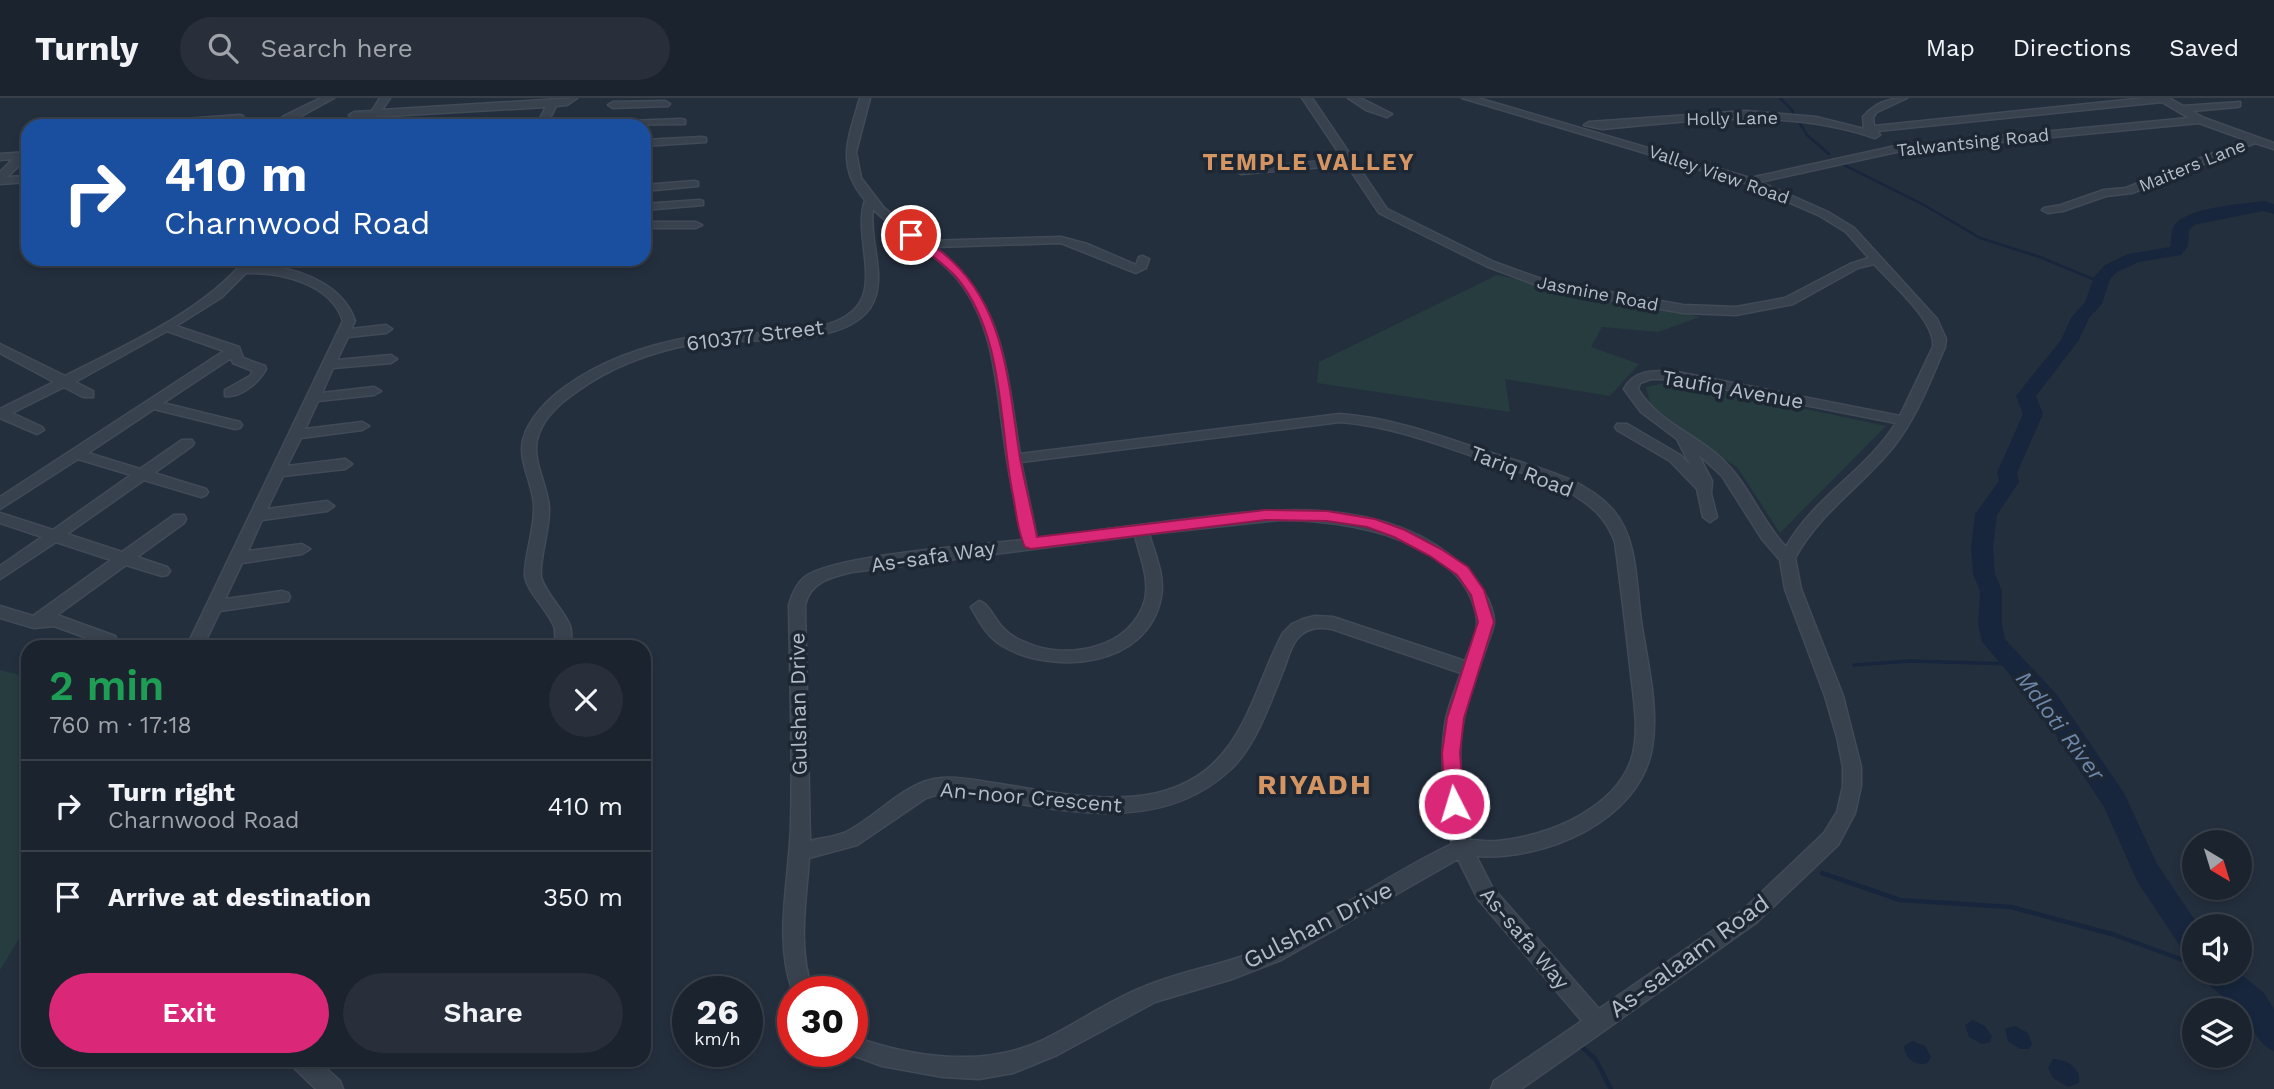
<!DOCTYPE html>
<meta charset="utf-8">
<style>
:root{--surface:#1b232e;--page:#282f3a;--text:#f1f3f6;--muted:#a0a4aa;--line:#39404a;--accent:#db2777}
body{margin:0;font-family:"Work Sans",sans-serif;background:var(--page);color:var(--text);height:100vh;display:flex;flex-direction:column;font-size:26px;white-space:nowrap}
*{box-sizing:border-box;margin:0}
p{font-size:23px;color:var(--muted)}
.icon{flex:none;width:38px;height:38px;fill:none;stroke:currentColor;stroke-width:2;stroke-linecap:round;stroke-linejoin:round}
.map{position:relative;flex:1;overflow:hidden}
.drawer{position:absolute;left:21px;top:542px;width:630px;height:427px;display:flex;flex-direction:column;background:var(--surface);border-radius:21px;box-shadow:0 4px 10px #0003,0 0 0 2px var(--line)}
.drawer>*{flex:none}
.hud{position:absolute;left:21px;top:21px;width:630px;height:147px;border-radius:21px;box-shadow:0 4px 10px #0003,0 0 0 2px var(--line);background:#1a4fa0;color:#fff;overflow:hidden}
.needle{width:46px;rotate:142deg}
.fabs{position:absolute;left:2182px;top:732px;display:grid;gap:14px}
.fabs a{display:grid;place-items:center;width:70px;height:70px;border-radius:50%;background:var(--surface);box-shadow:0 4px 10px #0003,0 0 0 2px var(--line);font-size:35px}
.speed{position:absolute;left:672px;top:878px;display:flex;gap:14px;font-size:35px;font-weight:700;text-align:center}
.speed>*{display:grid;place-content:center;width:91px;height:91px;border-radius:50%;background:var(--surface);box-shadow:0 4px 10px #0003,0 0 0 2px var(--line);line-height:1}
.speed small{font-size:18px;font-weight:400}
.speed .limit{border:10px solid #d22;background:#fff;color:#111}
.pin{position:absolute;display:grid;place-items:center;width:60px;height:60px;color:#fff;margin:-30px;border:4px solid #fff;border-radius:50%;box-shadow:0 2px 7px #0007}
.me{position:absolute;width:77px;margin:-38px;rotate:355deg;stroke-linejoin:round;filter:drop-shadow(0 0 5px #0008)}
.turn{display:flex;align-items:center;gap:24px;height:147px;padding:0 28px;font-size:32px}
.turn .icon{width:91px;height:91px;stroke-width:2.5}
.turn b{display:block;font-size:49px;line-height:60px}
.round{display:grid;place-items:center;flex:none;width:74px;height:74px;border-radius:37px;background:var(--page)}
.head{display:flex;align-items:center;justify-content:space-between;height:119px;padding:0 28px}
h1{font-size:42px;font-weight:600;line-height:52px;color:#1e9e55}
.action{display:flex;gap:14px;margin-top:auto;padding:14px 28px}
.action a{flex:1;height:80px;border-radius:42px;background:var(--accent);color:#fff;font-size:28px;font-weight:600;line-height:80px;text-align:center}
.action a+a{background:var(--page);color:var(--text)}
ul{padding:0;list-style:none}
li{display:flex;align-items:center;gap:21px;height:91px;padding:0 28px;border-top:2px solid var(--line)}
li div{flex:1}
li b{display:block;font-size:26px}
li em{font-style:normal}
header{display:flex;align-items:center;gap:42px;box-sizing:border-box;height:98px;padding:0 35px;background:var(--surface);border-bottom:2px solid var(--line)}
header strong{font-size:33px}
nav{display:flex;gap:38px;margin-inline-start:auto;font-size:24px}
.search{width:490px;height:63px;background:var(--page);display:flex;align-items:center;gap:18px;box-sizing:border-box;padding:0 24px;border-radius:38px;color:var(--muted);font-size:26px}
.map>svg:first-child{display:block}
.green{fill:#263c3f}
.water{fill:#17263c}
.lines{fill:none;stroke-linecap:round;stroke-linejoin:round}
.stream-far2{stroke:#17263c;stroke-width:2.5}
.stream-far1{stroke:#17263c;stroke-width:3.5}
.stream{stroke:#17263c;stroke-width:4.5}
.river{fill:#17263c;fill-rule:evenodd}
.minor-casing{stroke:#414a57;stroke-width:3}
.minor{fill:#38414e;fill-rule:evenodd}
.route{fill:#db2777;stroke:#8e194d;stroke-width:2}
.labels{text-anchor:middle;dominant-baseline:central;stroke-width:7;stroke-linejoin:round;paint-order:stroke}
.far-street-label{font-size:18px;fill:#b4bcc9;stroke:#1d2633}
.street-label{font-size:21px;fill:#b4bcc9;stroke:#1d2633}
.far-district-label{font-size:23px;font-weight:bold;letter-spacing:2px;fill:#d59563;stroke:#1d2633}
.water-label{font-size:23px;font-style:italic;fill:#6d86a8;stroke:#1d2633}
.near-street-label{font-size:24px;fill:#b4bcc9;stroke:#1d2633}
.district-label{font-size:28px;font-weight:bold;letter-spacing:2px;fill:#d59563;stroke:#1d2633}
</style>
<header>
<strong>Turnly</strong>
<div class="search"><svg class="icon" aria-label="search" viewBox="0 0 24 24"><circle cx="10" cy="10" r="6"/><path d="M15 15l6 6"/></svg>Search here</div>
<nav><a>Map</a><a>Directions</a><a>Saved</a></nav>
</header>
<div class="map">
<svg width="2274" height="991" viewBox="0 0 2274 991">
<rect width="100%" height="100%" fill="#242f3e"/>
<!-- green -->
<g class="green">
<polygon points="1497,177 1700,219 1658,234 1602,229 1591,249 1639,266 1610,298 1505,281 1510,314 1317,285 1319,264"/>
<polygon points="1674,283 1886,328 1780,435 1737,369 1653,316 1646,289"/>
<polygon points="0,572 28,579 28,826 0,872"/>
</g>
<!-- water -->
<g class="water">
<polygon points="1973,922 1985,928 1992,938 1990,944 1982,946 1969,939 1965,927"/>
<polygon points="2015,928 2028,935 2032,946 2029,951 2020,951 2008,943 2005,931"/>
<path d="M1912,943l13,5 6,11 -3,6c-12,4 -23,-4 -24,-17z"/>
<path d="M2053,961c14,0 28,9 26,24l-11,4 -15,-9 -5,-10z"/>
</g>
<g class="lines">
<!-- stream-far2 -->
<g class="stream-far2">
<polyline points="1780,0 1791,11 1807,37 1829,56"/>
<polyline points="1840,65 1924,107 1980,140 2040,159 2100,184"/>
</g>
<!-- stream-far1 -->
<polyline class="stream-far1" points="1854,567 1910,563 2012,566"/>
<!-- stream -->
<g class="stream">
<polyline points="1822,775 1900,802 2011,809 2115,837 2194,866"/>
<polyline points="1580,947 1596,962 1611,991"/>
</g>
<!-- river -->
<g class="river">
<path d="M2264,103l10,3v10l-11,-3 -69,14 -5,5 -1,16 -7,9 -42,7 -22,10 -7,7 -8,25 -13,14 -10,22 -43,56 7,18 -26,59 2,9 -22,33 -4,33 2,26 7,17v34l3,14 52,56 67,98 33,71 42,62h-5v30l-10,-4 -47,-71 -33,-74 -65,-98 -57,-67 -4,-17 2,-34 -7,-17 -2,-26 4,-34 24,-33 -2,-8 26,-59 -7,-18 45,-56 10,-22 14,-16 9,-25 11,-12 23,-11 42,-7c2,-7 0,-15 4,-21 11,-19 69,-22 90,-25z"/>
<path d="M2199,873h38l27,22 10,16v42c-17,-7 -21,-24 -31,-38 -12,-15 -35,-22 -44,-42z"/>
</g>
<defs>
<g id="minor">
<polygon points="321,0 334,0 283,28 272,28 284,18"/>
<polygon points="380,0 390,0 382,12 577,0 567,7 556,8 546,28 536,28 546,9 354,20 349,17 354,14 372,13"/>
<path d="M860,0h10l-14,54 5,26 23,30 42,33 135,-4 26,7 49,21 3,-8 4,-1 6,3 -3,9 -10,5 -75,-30 -126,4c71,55 71,126 85,207l320,-40c54,4 103,23 154,40 40,13 90,23 119,56 25,29 23,75 28,111 6,40 18,87 11,127 -13,74 -109,113 -176,108l16,31 107,122 144,-99 81,-77 13,-21 6,-26v-19l-6,-30 -12,-41 -40,-107 -5,-29 -18,-21 -40,-63 -24,-22 14,27 -1,13 6,23 -7,5 -7,-5 -6,-28 -27,-28 -53,-31 -2,-3 2,-3h10l53,31 10,10 -13,-26 -36,-27 -17,-23c10,-19 28,-18 48,-18l228,45 33,-69c3,-26 -42,-64 -59,-83l-16,4 -65,36 -57,11 -53,-2 -139,-25 -58,-22 -107,-53 -32,-48 -106,9 -5,-3 1,-2 106,-10 -41,-61h10l75,111 107,53 53,19 136,24 53,2 49,-9 65,-34 19,-6 -23,-26 -26,-16 -75,-33 -283,-85h16l272,80 146,-32 293,-28 -27,-16 -285,29 3,4 -5,3c-89,-31 -182,-17 -273,-9l-18,-4 5,-3 157,-11 70,6 48,12 -1,-12c11,-14 27,-19 44,-19l-30,14 -4,5 1,9 271,-28h24l14,8 57,-4v4l-3,1 -45,4 12,7 70,25v6l-19,-6 -123,50 -26,3 -43,15 -15,2 -6,-3 2,-2 17,-3 43,-15 22,-2 120,-48 -47,-17 -303,29 -136,30 68,30 26,16 83,91 9,20 -1,8c-15,34 -28,70 -51,99 -32,40 -75,67 -99,112l6,31 42,107 18,71v19l-6,27 -17,32 -81,77 -152,108 -84,59h-30l3,-8 88,-60 -104,-122 -20,-40 -177,101 -49,19 -77,23 -98,53 -44,18 -34,6 -36,-2 -61,-11 -38,-14h8v-16c60,22 132,32 191,4 33,-16 64,-38 98,-52 41,-18 85,-23 126,-41 64,-30 121,-73 185,-103 -6,-41 -14,-82 -6,-125 3,-15 10,-31 15,-46l-129,-44c-11,-2 -21,-2 -30,5 -11,8 -14,25 -19,37 -13,32 -27,74 -52,98 -81,76 -192,32 -289,24l-16,5 -69,47 -48,13c-3,45 -12,90 4,134h-20c-20,-53 -3,-113 -2,-169 2,-72 -1,-145 -2,-218 3,-11 7,-21 16,-28 29,-22 174,-32 218,-37 -7,-32 -14,-63 -18,-95 -9,-55 -9,-117 -46,-164 -23,-29 -60,-45 -86,-72 -5,32 16,70 -3,99 -30,43 -131,28 -177,36 -42,8 -83,23 -117,48 -16,11 -35,28 -39,48 -5,22 11,46 12,68 1,20 -10,52 -8,68 2,15 24,35 29,50 2,6 1,15 1,22h-16c0,-7 1,-16 -1,-22 -6,-15 -27,-35 -29,-50 -1,-19 10,-47 9,-69 0,-22 -16,-45 -11,-67 5,-21 25,-41 42,-53 37,-27 82,-42 127,-50 43,-8 140,6 167,-33 18,-26 -5,-72 6,-104 -30,-35 -16,-63 -5,-102zM1651,281h21l224,44c-30,48 -83,75 -110,124 -24,-25 -36,-60 -61,-85 -26,-27 -67,-39 -87,-73l2,-6zM1340,324c51,4 97,22 144,38 34,12 70,20 99,41 16,11 25,23 32,41 6,44 11,88 16,132 3,27 8,54 2,80 -14,54 -86,83 -136,87 -9,1 -18,-1 -27,-1 -7,-40 -15,-81 -6,-122 5,-25 16,-51 24,-76 2,-6 6,-14 6,-20 0,-19 -17,-43 -30,-55 -80,-76 -201,-58 -300,-45 -42,5 -84,11 -127,16l-16,-76zM1280,422c63,-1 187,19 197,100 2,11 -8,29 -12,41l-132,-44 -18,-1 -12,3 -11,5 -9,9c-20,37 -30,80 -55,114 -53,73 -152,49 -228,37 -18,-2 -39,-8 -58,-6 -36,2 -65,39 -96,54 -11,5 -25,6 -36,9l-5,-236c5,-23 26,-28 47,-33l283,-36c5,20 15,43 10,64 -13,48 -77,61 -118,43 -9,-3 -17,-8 -23,-14 -9,-8 -14,-25 -25,-28l-8,6c8,14 16,29 30,38 51,31 147,23 160,-48 4,-21 -6,-43 -12,-63z"/>
<polygon points="1348,0 1360,0 1392,16 1387,19 1366,12"/>
<polygon points="665,3 670,6 668,8 613,10 608,7 613,4"/>
<polygon points="240,17 243,18 243,22 171,28 152,26 157,23"/>
<polygon points="681,21 685,22 685,26 597,27 602,24"/>
<polygon points="702,39 706,40 706,44 644,48 644,42"/>
<polygon points="28,54 28,60 7,79 28,78 28,84 0,86 0,74 13,61 0,62 0,56"/>
<polygon points="694,83 698,84 698,88 644,93 644,87"/>
<polygon points="699,102 703,103 703,107 644,112 644,106"/>
<polygon points="644,124 696,124 702,127 696,130 644,130"/>
<path d="M247,162l4,2v4c38,-2 91,15 104,55l-4,8 35,-4 6,4 -6,4 -38,4 -11,23 54,-5 6,4 -6,4 -58,5 -11,25 52,-6 7,4 -7,4 -56,6 -13,28 57,-7 7,4 -7,4 -61,8 -14,28 58,-7 7,5 -7,5 -62,7 -16,33 60,-8 7,5 -7,5 -65,9 -14,31 54,-7 8,5 -8,5 -60,9 -17,36 57,-8 6,2 2,4 -2,4 -68,10 -18,37h-16l157,-327c-12,-38 -63,-49 -97,-48l-24,24 -46,29 63,21 4,11 22,8 1,3c-7,13 -25,29 -41,27v-6l25,-14 3,-5 -20,-8 -2,-5 -68,45 77,19 2,3 -2,3 -5,1 -81,-20 -66,44 52,16 42,-29h10l2,3 -2,3 -38,27 52,16 2,3 -2,3 -5,2 -57,-17 -77,54 55,18 52,-37h10l2,4 -2,4 -47,34 30,10 3,4 -3,4 -5,1 -36,-11 -69,50 58,21 2,4 -2,4 -6,2 -55,-20 -20,2 -34,-10v-12l33,10 78,-56 -55,-18 -56,37v-13l42,-29 -42,-14v-10l53,17 78,-55 -53,-16 -78,50v-12l224,-146 -57,-20 -92,51 18,9v6h-10l-19,-10 -52,26 30,14 2,3 -7,4 -37,-16v-9l54,-27 -54,-29v-9l65,32c57,-29 137,-64 178,-114z"/>
<polygon points="258,543 264,545 266,550 244,550 246,546"/>
<polygon points="290,962 317,962 340,983 343,991 316,991 293,969"/>
</g>
</defs>
<!-- minor casing -->
<use href="#minor" class="minor-casing"/>
<!-- minor -->
<use href="#minor" class="minor"/>
</g>
<!-- route -->
<path class="route" d="M907,135c12,-2 23,10 32,17 67,50 69,133 81,208 5,27 12,53 17,79l228,-27 62,1 48,8 30,11 36,19 27,18 16,23 10,32 -30,96 -4,35 4,51 -3,5 -7,3 -6,-3 -3,-5 -3,-51 5,-35 31,-96 -7,-27 -14,-20 -27,-19 -36,-19 -27,-10 -40,-6 -62,-1 -234,29 -6,-2c-8,-16 -9,-39 -13,-57 -13,-69 -8,-155 -55,-212 -14,-16 -33,-28 -50,-41z"/>
<g class="labels">
<!-- far-street labels -->
<g class="far-street-label">
<text transform="translate(1732 20) rotate(-1)">Holly Lane</text>
<text transform="translate(1973 44) rotate(-6)">Talwantsing Road</text>
<text transform="translate(2192 67) rotate(-22)">Maiters Lane</text>
<text transform="translate(1719 76) rotate(19)">Valley View Road</text>
<text transform="translate(1598 195) rotate(11)">Jasmine Road</text>
</g>
<!-- street labels -->
<g class="street-label">
<text transform="translate(755 237) rotate(-7)">610377 Street</text>
<text transform="translate(1733 291) rotate(10)">Taufiq Avenue</text>
<text transform="translate(1522 373) rotate(21)">Tariq Road</text>
<text transform="translate(933 458) rotate(-8)">As-safa Way</text>
<text transform="translate(798 606) rotate(-91)">Gulshan Drive</text>
<text transform="translate(1031 699) rotate(5)">An-noor Crescent</text>
<text transform="translate(1525 840) rotate(50)">As-safa Way</text>
</g>
<!-- far-district labels -->
<g class="far-district-label">
<text x="1309" y="64">TEMPLE VALLEY</text>
</g>
<!-- water labels -->
<g class="water-label">
<text transform="translate(2060 628) rotate(53)">Mdloti River</text>
</g>
<!-- near-street labels -->
<g class="near-street-label">
<text transform="translate(1318 827) rotate(-27)">Gulshan Drive</text>
<text transform="translate(1689 858) rotate(-36)">As-salaam Road</text>
</g>
<!-- district labels -->
<g class="district-label">
<text x="1315" y="686">RIYADH</text>
</g>
</g>
</svg>
<div class="fabs">
<a><svg class="needle" viewBox="-14 -14 28 28"><path d="M0-13l5 13h-10z" fill="#e53935"/><path d="M0 13l5-13h-10z" fill="#a0a4aa"/></svg></a>
<a><svg class="icon" aria-label="sound" viewBox="0 0 24 24"><path d="M4 9h4l5-4v14l-5-4H4zM17 9q2 3 0 6"/></svg></a>
<a><svg class="icon" aria-label="layers" viewBox="0 0 24 24"><path d="M12 4l9 5-9 5-9-5zM3 14l9 5 9-5"/></svg></a>
</div>
<div class="speed"><div>26<small>km/h</small></div><div class="limit">30</div></div>
<div class="pin" style="left:911px;top:137px;background:#d93025"><svg class="icon" aria-label="arrive" viewBox="0 0 24 24"><path d="M6 21V4h12l-3 4 3 4H6"/></svg></div>
<svg class="me" style="left:1454px;top:706px" viewBox="-20 -20 40 40"><circle r="17" fill="#db2777" stroke="#fff" stroke-width="3"/><path d="M0-11L8 9 0 5-8 9z" fill="#fff"/></svg>
<div class="hud">
<div class="turn"><svg class="icon" aria-label="right" viewBox="0 0 24 24"><path d="M7 20v-9h11M14 6l5 5-5 5"/></svg><div><b>410 m</b>Charnwood Road</div></div>
</div>
<section class="drawer">
<div class="head"><div><h1>2 min</h1><p>760 m · 17:18</p></div><a class="round"><svg class="icon" aria-label="close" viewBox="0 0 24 24"><path d="M6 6l12 12M18 6L6 18"/></svg></a></div>
<ul>
<li><svg class="icon" aria-label="right" viewBox="0 0 24 24"><path d="M7 20v-9h11M14 6l5 5-5 5"/></svg><div><b>Turn right</b><p>Charnwood Road</p></div><em>410 m</em></li>
<li><svg class="icon" aria-label="arrive" viewBox="0 0 24 24"><path d="M6 21V4h12l-3 4 3 4H6"/></svg><div><b>Arrive at destination</b></div><em>350 m</em></li>
</ul>
<div class="action"><a>Exit</a><a>Share</a></div>
</section>
</div>
